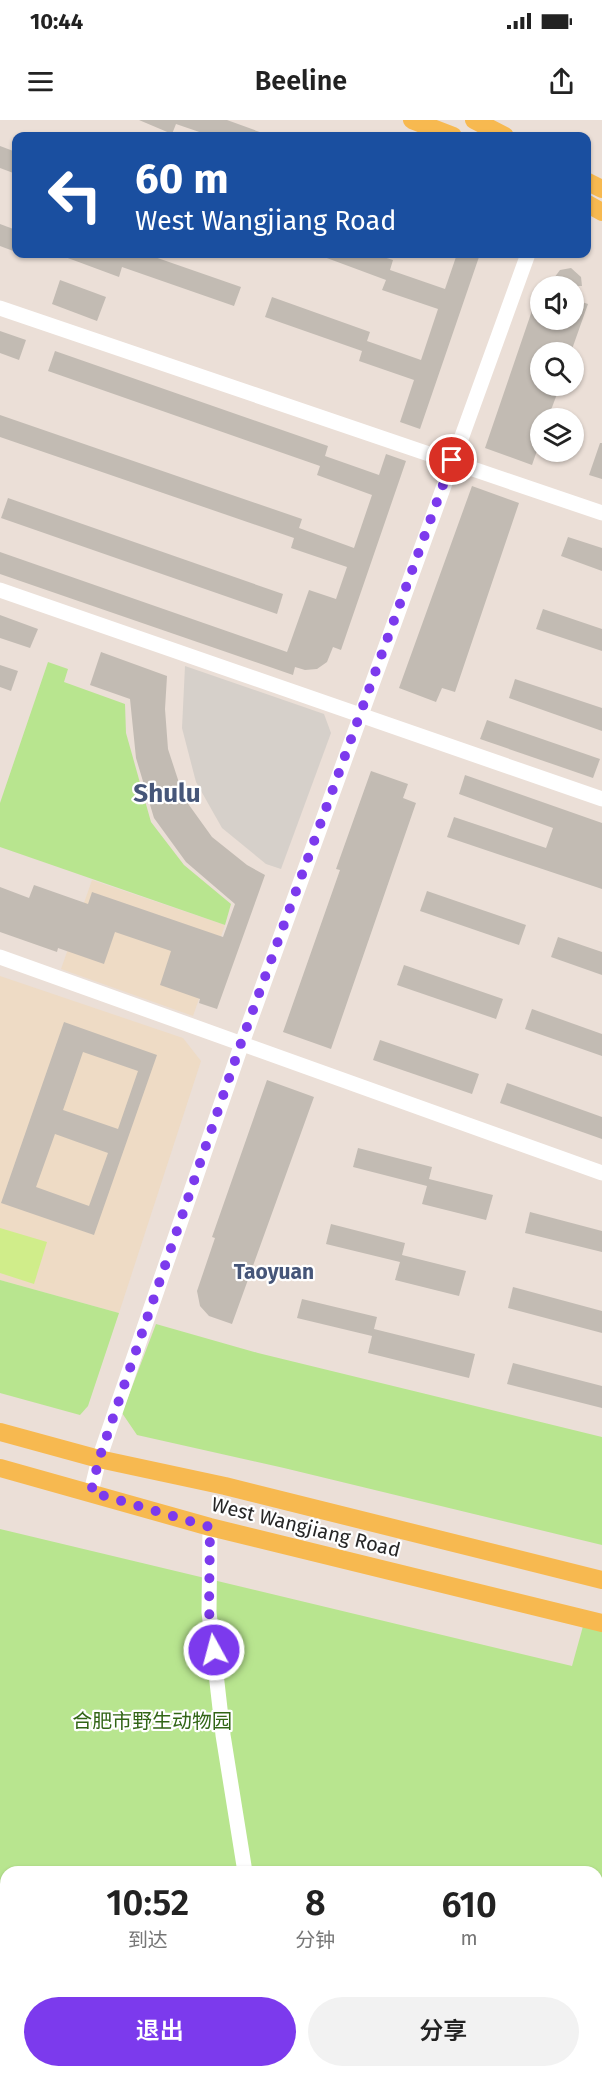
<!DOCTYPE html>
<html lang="zh">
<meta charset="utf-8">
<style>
:root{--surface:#fff;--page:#f2f2f2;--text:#222;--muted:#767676;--accent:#7c3aed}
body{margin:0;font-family:"Fira Sans","Noto Sans SC",sans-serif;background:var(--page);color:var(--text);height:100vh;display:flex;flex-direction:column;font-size:22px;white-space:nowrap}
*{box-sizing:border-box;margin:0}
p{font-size:20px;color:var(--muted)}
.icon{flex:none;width:33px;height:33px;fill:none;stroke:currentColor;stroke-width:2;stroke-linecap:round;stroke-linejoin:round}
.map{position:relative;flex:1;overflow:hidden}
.sheet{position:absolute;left:0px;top:1746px;width:603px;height:212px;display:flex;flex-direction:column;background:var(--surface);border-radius:18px 18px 0 0;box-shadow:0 2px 4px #0004}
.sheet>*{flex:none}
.hud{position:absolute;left:12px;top:12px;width:579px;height:126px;border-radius:12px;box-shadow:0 2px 4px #0004;background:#1a4fa0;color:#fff;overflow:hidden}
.tools{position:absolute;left:530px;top:156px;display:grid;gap:12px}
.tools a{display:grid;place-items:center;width:54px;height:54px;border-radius:50%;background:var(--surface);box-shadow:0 2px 4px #0004;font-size:30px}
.pin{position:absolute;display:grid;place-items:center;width:51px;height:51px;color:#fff;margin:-26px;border:3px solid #fff;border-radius:50%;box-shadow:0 2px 6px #0007}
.me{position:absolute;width:66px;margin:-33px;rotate:353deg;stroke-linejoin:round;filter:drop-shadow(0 0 4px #0008)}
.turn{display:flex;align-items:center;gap:21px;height:126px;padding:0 24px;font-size:27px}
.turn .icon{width:78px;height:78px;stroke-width:2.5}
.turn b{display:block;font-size:42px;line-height:51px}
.eta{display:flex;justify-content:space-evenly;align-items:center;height:102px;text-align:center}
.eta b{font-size:36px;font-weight:600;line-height:42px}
.action{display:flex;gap:12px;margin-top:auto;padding:12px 24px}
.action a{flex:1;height:69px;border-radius:36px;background:var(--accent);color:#fff;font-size:24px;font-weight:600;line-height:69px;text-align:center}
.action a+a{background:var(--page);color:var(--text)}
.status{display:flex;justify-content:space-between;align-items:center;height:42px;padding:0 30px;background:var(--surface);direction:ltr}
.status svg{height:16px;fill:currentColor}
header{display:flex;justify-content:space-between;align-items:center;height:78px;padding:0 24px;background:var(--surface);font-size:27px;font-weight:600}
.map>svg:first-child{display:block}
.education{fill:#eedbc5}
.green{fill:#b8e58f;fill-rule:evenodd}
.pitch{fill:#d0ed8a}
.plaza{fill:#d6d0ca}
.building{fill:#c2bbb3;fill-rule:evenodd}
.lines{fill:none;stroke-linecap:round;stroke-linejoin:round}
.minor{stroke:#fff;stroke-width:15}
.major{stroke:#f7b950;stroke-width:18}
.route{stroke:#7c3aed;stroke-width:10;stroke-dasharray:0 18}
.labels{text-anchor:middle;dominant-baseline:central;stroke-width:4.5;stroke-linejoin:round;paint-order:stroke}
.street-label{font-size:20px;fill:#272727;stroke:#fff}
.park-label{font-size:20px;fill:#316515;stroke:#fff}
.neighbourhood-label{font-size:21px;font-weight:bold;fill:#465679;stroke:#fff}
.district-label{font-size:26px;font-weight:bold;fill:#465679;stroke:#fff}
</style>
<div class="status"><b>10:44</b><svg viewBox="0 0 49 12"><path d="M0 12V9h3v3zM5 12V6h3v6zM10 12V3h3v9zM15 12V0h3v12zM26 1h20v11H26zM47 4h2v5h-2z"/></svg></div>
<header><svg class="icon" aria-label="menu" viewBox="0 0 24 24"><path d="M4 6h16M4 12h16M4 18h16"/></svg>Beeline<svg class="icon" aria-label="share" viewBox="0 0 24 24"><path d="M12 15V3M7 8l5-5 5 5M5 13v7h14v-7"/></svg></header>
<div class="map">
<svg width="602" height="1957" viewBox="0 0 602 1957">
<rect width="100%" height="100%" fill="#ebdfd7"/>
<!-- education -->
<g class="education">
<polygon points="92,760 225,805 193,896 61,849"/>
<polygon points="0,856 183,918 201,941 119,1193 0,1160"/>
</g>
<!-- green -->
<g class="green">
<polygon points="48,542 68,549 64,562 125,584 126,613 151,702 184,745 231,784 225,805 0,727 0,683"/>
<polygon points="0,1160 119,1193 88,1286 80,1295 0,1273"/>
<polygon points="156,1204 258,1233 602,1317 602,1425 284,1348 137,1315 122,1293"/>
<path d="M0,1409l572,137 13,-47 17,4v454h-602zM6,1752h591v200h-591z"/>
</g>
<!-- pitch -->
<polygon class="pitch" points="0,1108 47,1122 34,1164 0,1153"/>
<!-- plaza -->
<polygon class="plaza" points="185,546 324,594 331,613 281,749 266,744 222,708 196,662 182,608"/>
<!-- building -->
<g class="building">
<polygon points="139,0 227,0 268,15 211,16 176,4 172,14"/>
<polygon points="0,26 16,32 16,54 0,48"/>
<polygon points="0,104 16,110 16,132 0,126"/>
<polygon points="57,134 115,134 125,137 126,134 146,134 241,167 234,186 122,147 119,157"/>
<polygon points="316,134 374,134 393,140 390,150 445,169 457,134 480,134 420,309 400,302 414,260 359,241 362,231 265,197 272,177 370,212 367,221 421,240 438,189 382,170 386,160"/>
<polygon points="571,148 581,157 582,166 548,166 560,150"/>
<polygon points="60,160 106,177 97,201 52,184"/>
<polygon points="538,173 540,200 573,200 573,179 588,184 571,232 540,232 540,266 560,266 548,298 540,298 540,322 532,345 485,328"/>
<polygon points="0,211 26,220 19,240 0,233"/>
<polygon points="55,231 328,326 325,336 379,355 386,334 406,341 341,530 333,527 327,542 317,549 305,550 295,547 293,555 0,454 0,432 287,532 309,470 336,479 347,447 291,428 294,418 0,317 0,295 302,399 299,408 354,428 372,375 317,355 320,346 48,251"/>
<polygon points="600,323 602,323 602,359 589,355"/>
<polygon points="472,366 519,383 455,572 442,568 436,582 399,568"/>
<polygon points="8,378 283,474 277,494 1,398"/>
<polygon points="568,417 602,428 602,451 561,436"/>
<polygon points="543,489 602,509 602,531 536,509"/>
<polygon points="0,495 38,509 30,528 0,518"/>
<polygon points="101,532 167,556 165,589 168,629 184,678 212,717 247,745 265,755 217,889 199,883 200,879 160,865 171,831 115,812 104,844 58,828 57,832 0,812 0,767 29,778 34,765 88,784 92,772 223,817 235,784 186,742 154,698 136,638 130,579 90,565"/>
<polygon points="0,545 18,551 11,571 0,567"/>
<polygon points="515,559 602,588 602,611 509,578"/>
<polygon points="487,600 600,639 593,658 480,619"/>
<polygon points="371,651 408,664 403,678 416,683 331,929 283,912 340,750 336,749"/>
<polygon points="465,655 602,703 602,769 447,717 454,697 546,728 553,708 459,674"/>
<polygon points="427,771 526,805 519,825 420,791"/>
<polygon points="558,817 602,832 602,855 551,837"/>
<polygon points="404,845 503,879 496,899 397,865"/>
<polygon points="532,889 602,914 602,936 525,909"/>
<path d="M64,902l93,33 -63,180 -93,-32zM83,932l55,19 -20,58 -55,-19zM55,1014l53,19 -19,53 -53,-19z"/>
<polygon points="380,920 479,954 472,974 373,940"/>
<polygon points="267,960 314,977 232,1204 209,1196 200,1186 197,1171 215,1118 212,1117"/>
<polygon points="507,963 602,997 602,1019 500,983"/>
<polygon points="358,1028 432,1047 429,1059 493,1075 486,1100 422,1084 427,1066 353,1047"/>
<polygon points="530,1092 602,1111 602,1132 525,1113"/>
<polygon points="331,1104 405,1123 402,1135 466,1151 459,1176 395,1160 400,1142 326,1124"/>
<polygon points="513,1167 602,1191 602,1213 508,1188"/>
<polygon points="302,1179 377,1197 373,1213 374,1209 475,1234 469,1258 368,1233 372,1216 297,1198"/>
<polygon points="513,1243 602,1266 602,1288 507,1264"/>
</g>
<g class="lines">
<!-- minor -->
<g class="minor">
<polyline points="0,188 602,393"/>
<polyline points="0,470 602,679"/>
<polyline points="0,837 602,1053"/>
<polyline points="91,1372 99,1339 241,926 528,134"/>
<polyline points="210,1407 209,1492 223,1615 245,1752"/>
<polyline points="283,1952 284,1957"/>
</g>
<!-- major -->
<g class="major">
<polyline points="412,0 453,16"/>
<polyline points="474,0 505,16"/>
<polyline points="586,61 602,69"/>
<polyline points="586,83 602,92"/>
<polyline points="0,1312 99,1339 225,1366 602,1460"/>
<polyline points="0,1348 210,1407 602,1503"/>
</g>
</g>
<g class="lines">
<!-- route -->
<polyline class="route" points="214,1530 209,1492 210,1407 91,1372 99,1339 240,926 452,340"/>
</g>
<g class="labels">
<!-- street labels -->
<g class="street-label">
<text transform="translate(306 1407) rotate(14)">West Wangjiang Road</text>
</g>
<!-- park labels -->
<g class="park-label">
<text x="152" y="1601">合肥市野生动物园</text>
</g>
<!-- neighbourhood labels -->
<g class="neighbourhood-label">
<text x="274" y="1152">Taoyuan</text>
</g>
<!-- district labels -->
<g class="district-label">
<text x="167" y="673">Shulu</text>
</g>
</g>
</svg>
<div class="tools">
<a><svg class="icon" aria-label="sound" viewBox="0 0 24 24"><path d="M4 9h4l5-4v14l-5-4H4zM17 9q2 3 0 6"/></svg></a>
<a><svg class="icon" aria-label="search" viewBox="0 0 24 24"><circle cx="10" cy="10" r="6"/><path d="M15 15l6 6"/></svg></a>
<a><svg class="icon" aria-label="layers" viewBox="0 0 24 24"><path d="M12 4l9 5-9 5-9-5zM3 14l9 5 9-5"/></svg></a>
</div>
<div class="pin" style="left:452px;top:340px;background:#d93025"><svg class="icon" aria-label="arrive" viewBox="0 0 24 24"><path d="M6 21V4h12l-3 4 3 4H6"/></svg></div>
<svg class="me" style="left:214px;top:1530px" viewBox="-20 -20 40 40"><circle r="17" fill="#7c3aed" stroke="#fff" stroke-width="3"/><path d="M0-11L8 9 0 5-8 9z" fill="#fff"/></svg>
<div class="hud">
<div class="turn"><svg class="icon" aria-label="left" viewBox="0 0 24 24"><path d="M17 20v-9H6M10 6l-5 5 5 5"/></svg><div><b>60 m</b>West Wangjiang Road</div></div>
</div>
<section class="sheet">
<div class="eta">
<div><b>10:52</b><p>到达</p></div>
<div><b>8</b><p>分钟</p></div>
<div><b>610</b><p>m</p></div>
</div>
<div class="action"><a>退出</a><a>分享</a></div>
</section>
</div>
